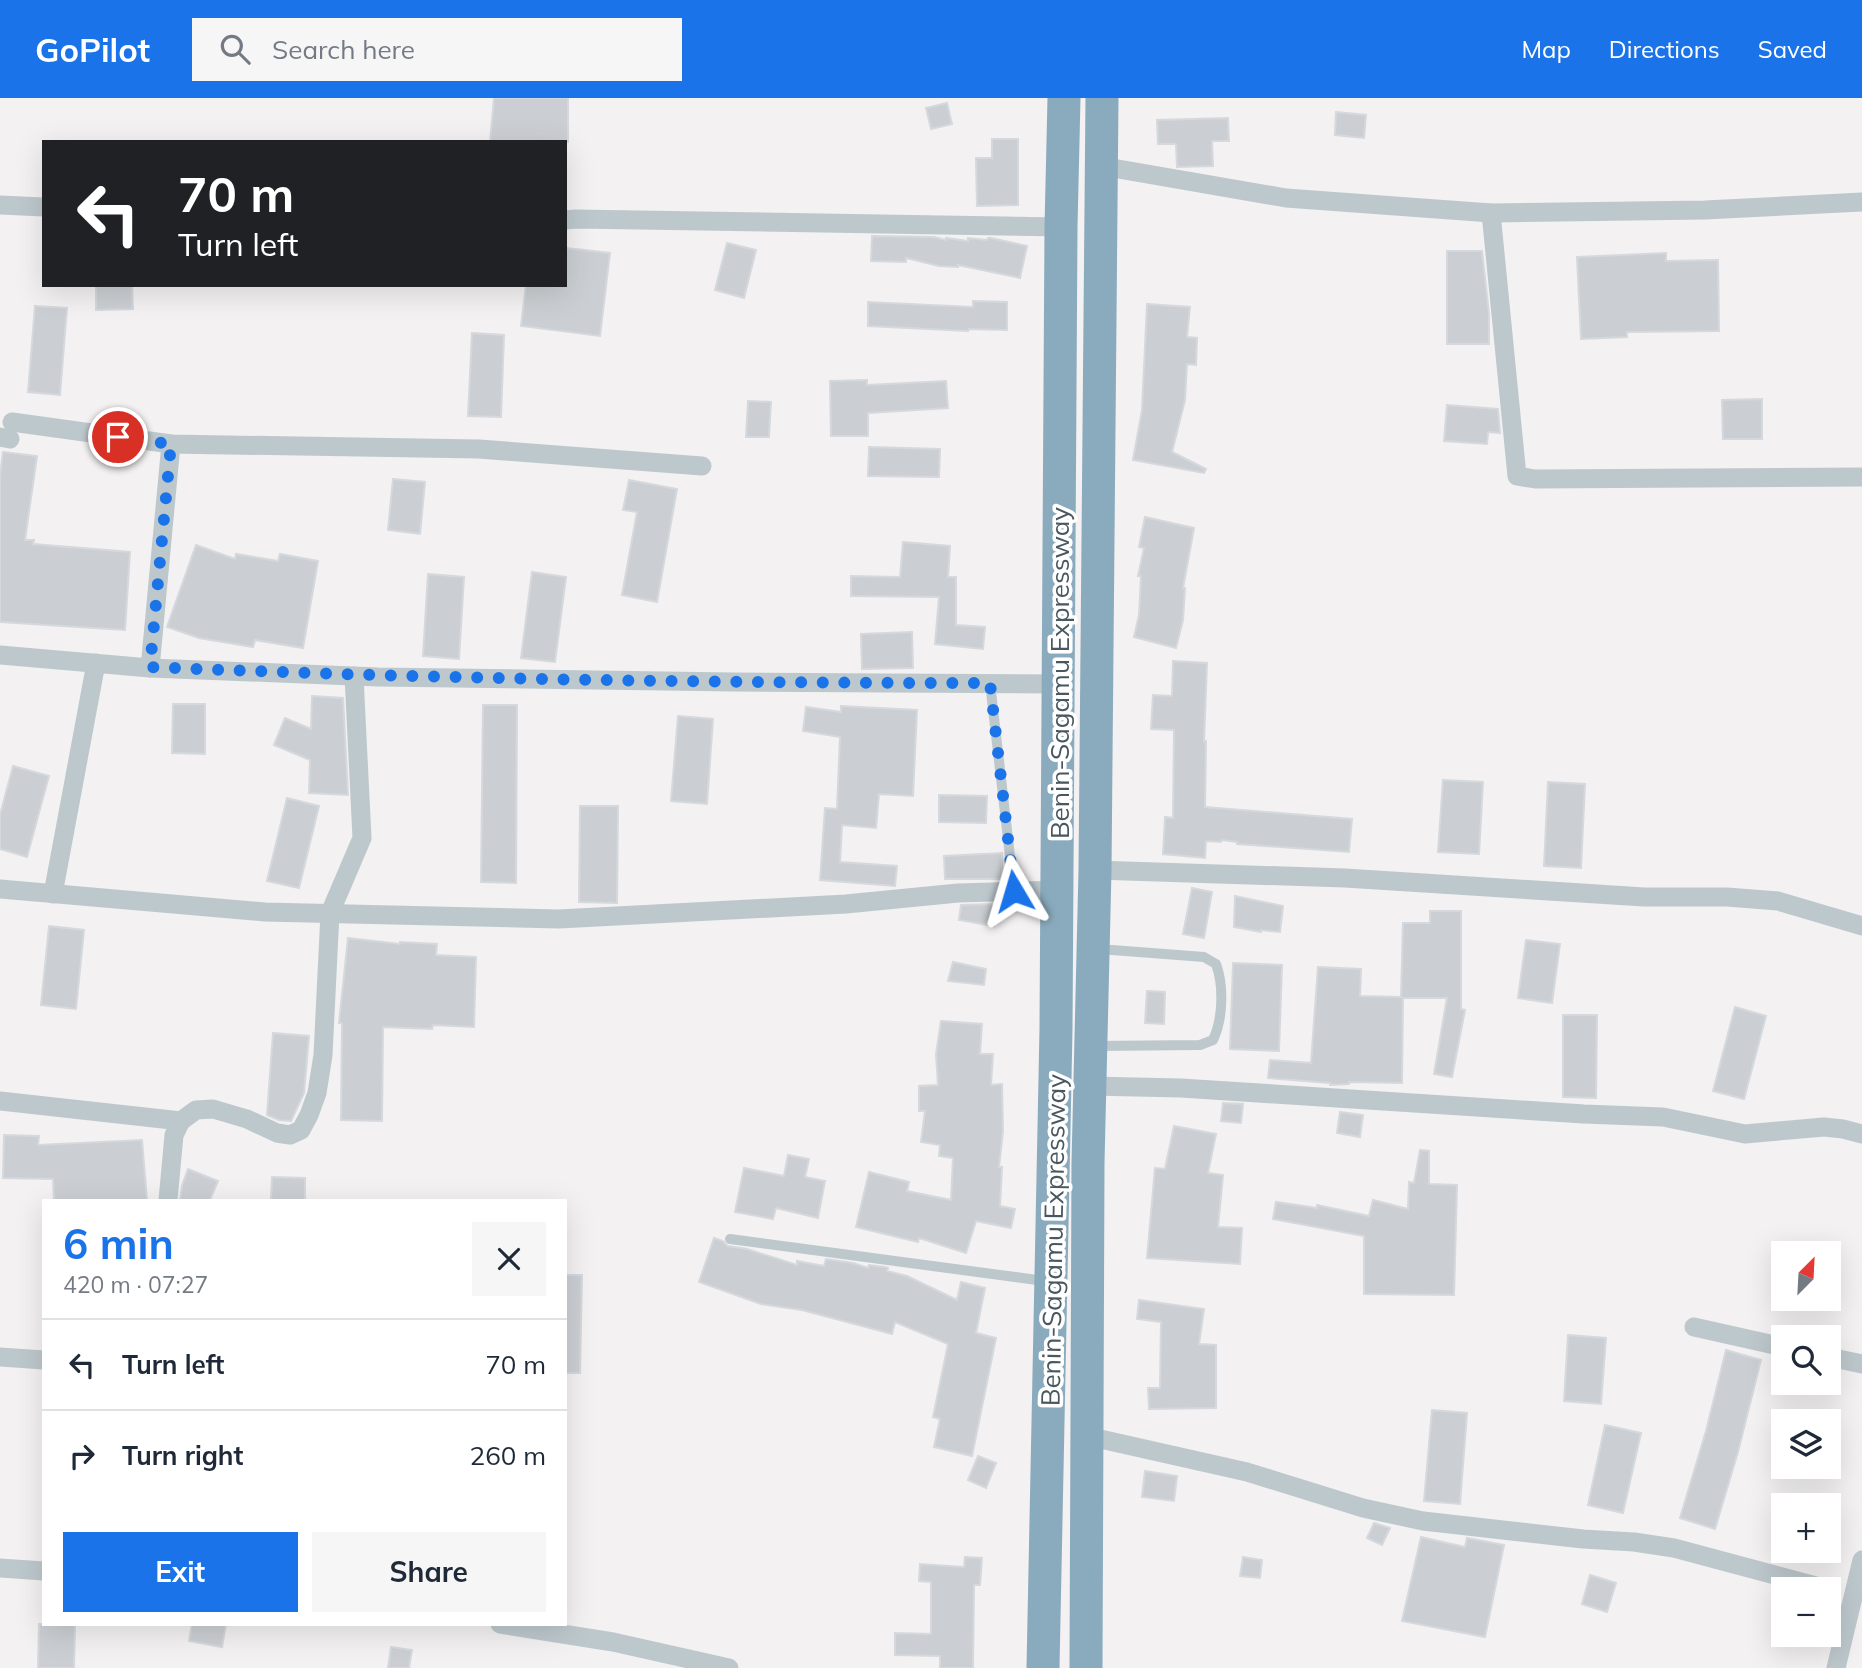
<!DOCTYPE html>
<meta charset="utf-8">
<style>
:root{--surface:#fff;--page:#f6f6f7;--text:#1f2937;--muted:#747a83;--line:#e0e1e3;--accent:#1a73e8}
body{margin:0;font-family:Mulish,sans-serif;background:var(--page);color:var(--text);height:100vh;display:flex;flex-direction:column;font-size:26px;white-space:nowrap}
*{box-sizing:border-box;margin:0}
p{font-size:23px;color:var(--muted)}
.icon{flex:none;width:38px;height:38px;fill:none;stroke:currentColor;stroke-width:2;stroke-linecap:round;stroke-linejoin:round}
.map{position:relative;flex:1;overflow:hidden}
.panel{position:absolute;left:42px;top:1101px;width:525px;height:427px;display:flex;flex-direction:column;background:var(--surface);border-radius:0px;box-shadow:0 7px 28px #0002}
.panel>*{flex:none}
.banner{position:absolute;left:42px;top:42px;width:525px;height:147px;border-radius:0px;box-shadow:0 7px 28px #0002;background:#202124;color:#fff;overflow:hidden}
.needle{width:46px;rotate:24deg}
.fabs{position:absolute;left:1771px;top:1143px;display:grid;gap:14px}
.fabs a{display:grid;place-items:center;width:70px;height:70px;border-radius:0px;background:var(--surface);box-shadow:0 7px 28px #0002;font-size:35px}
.pin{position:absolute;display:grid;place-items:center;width:60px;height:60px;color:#fff;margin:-30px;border:4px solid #fff;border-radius:50%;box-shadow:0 2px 7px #0007}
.me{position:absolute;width:77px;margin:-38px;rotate:353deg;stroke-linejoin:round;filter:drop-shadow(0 0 5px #0008)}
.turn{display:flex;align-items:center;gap:24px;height:147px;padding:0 21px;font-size:32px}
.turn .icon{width:91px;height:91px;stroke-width:2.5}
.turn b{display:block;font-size:49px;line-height:60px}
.round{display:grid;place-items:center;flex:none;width:74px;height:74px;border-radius:0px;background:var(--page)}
.summary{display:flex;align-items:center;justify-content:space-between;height:119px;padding:0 21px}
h1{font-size:42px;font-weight:700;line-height:52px;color:var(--accent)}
.action{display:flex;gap:14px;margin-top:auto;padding:14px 21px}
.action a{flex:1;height:80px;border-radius:0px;background:var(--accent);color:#fff;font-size:28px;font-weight:700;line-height:80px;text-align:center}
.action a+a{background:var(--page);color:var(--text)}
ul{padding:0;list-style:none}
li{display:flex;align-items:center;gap:21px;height:91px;padding:0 21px;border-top:2px solid var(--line)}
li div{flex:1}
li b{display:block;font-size:26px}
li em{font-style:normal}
header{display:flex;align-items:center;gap:42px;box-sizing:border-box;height:98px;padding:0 35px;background:var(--accent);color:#fff}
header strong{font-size:33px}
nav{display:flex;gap:38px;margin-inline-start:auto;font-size:24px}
.search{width:490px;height:63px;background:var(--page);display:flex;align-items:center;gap:18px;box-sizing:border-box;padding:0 24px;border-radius:0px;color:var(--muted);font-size:26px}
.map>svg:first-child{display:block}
.building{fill:#cbcfd3;stroke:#d5d8dc;stroke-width:2}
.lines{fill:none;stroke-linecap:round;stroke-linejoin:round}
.lane{stroke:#bdc8cd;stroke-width:10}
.street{stroke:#bdc8cd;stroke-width:19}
.highway{stroke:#8aabbe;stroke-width:33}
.route{stroke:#1a73e8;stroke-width:12;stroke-dasharray:0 21.6}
.labels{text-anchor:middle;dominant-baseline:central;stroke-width:7;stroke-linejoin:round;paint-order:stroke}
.street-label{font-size:26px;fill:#49575e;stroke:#fff}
</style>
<header>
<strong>GoPilot</strong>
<div class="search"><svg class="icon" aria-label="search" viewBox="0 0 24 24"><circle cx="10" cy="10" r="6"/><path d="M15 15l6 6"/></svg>Search here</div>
<nav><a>Map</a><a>Directions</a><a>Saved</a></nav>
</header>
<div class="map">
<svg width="1862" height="1570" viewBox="0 0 1862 1570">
<rect width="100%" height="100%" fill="#f3f1f1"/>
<!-- building -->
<g class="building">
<polygon points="494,0 568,0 568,44 490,44"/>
<polygon points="947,5 952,26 931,31 926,10"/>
<polygon points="1336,14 1366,17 1364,40 1335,37"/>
<polygon points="1228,20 1229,43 1212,43 1213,68 1177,69 1176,46 1158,46 1157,22"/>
<polygon points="992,41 1018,41 1018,107 977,108 976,60 992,60"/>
<polygon points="872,138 934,139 946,142 946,140 968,143 968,140 987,142 988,140 991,140 1027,148 1020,180 958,167 958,169 939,168 906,160 906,164 871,163"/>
<polygon points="727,145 756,152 744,200 715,192"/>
<polygon points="566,150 610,155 600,238 521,228 526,187 565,187"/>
<polygon points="1447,153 1482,153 1489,216 1489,246 1447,246"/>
<polygon points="1666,155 1666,163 1718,162 1719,233 1627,234 1627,239 1581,241 1577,159"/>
<polygon points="96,187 132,187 133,211 96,212"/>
<polygon points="973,203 1007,204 1007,232 969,231 968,233 868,228 868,204 973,209"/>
<polygon points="1147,206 1190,209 1187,239 1197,240 1196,267 1187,266 1185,302 1172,354 1206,371 1204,375 1133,362 1142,312"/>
<polygon points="35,208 67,210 60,297 28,294"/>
<polygon points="472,235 504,237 501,319 468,318"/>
<polygon points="867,282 867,287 946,283 948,310 868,315 868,338 831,338 830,283"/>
<polygon points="1762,301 1762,341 1723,341 1722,302"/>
<polygon points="748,303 771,304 769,339 746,339"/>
<polygon points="1447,307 1498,311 1500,335 1488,334 1487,346 1444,343"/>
<polygon points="869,349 940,351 939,379 868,378"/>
<polygon points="3,354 37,358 25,442 34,442 33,446 130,454 125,532 0,524 0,377"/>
<polygon points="393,381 425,384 420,436 388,432"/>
<polygon points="629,382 677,391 657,504 622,497 637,414 623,412"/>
<polygon points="1145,419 1194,430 1183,490 1185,490 1183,522 1176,550 1134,539 1139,517 1141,478 1138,478 1144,450 1139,449"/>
<polygon points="903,444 950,448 948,479 956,479 956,527 985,529 983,551 935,546 939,499 851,498 851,478 900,479"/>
<polygon points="196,447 235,461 236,456 278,463 280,456 318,463 303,550 255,542 253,549 199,540 167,529"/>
<polygon points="532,474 566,479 555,564 521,560"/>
<polygon points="428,476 464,479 459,561 423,558"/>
<polygon points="912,534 913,570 862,571 861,536"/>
<polygon points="1173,563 1207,565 1204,643 1206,643 1205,709 1352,721 1349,754 1237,746 1237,744 1222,742 1221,744 1206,743 1205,760 1163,756 1165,719 1173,720 1174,632 1151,631 1153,597 1172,598"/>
<polygon points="312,598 343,600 348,697 309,695 310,662 274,647 285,620 311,631"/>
<polygon points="173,606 205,606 205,656 172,655"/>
<polygon points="483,607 517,607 516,785 481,784"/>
<polygon points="841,608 917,612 913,698 879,696 876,730 842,727 840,764 897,768 895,788 820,782 825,710 837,711 840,639 803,633 806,609 841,614"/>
<polygon points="678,618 713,621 707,706 671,703"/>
<polygon points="13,668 49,678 27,759 0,751 0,717"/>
<polygon points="1443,682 1483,684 1479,756 1438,754"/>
<polygon points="1548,684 1585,686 1581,770 1544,768"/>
<polygon points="939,697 987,698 986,725 939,724"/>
<polygon points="287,700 319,708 299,790 267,783"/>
<polygon points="580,708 618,708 617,805 579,804"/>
<polygon points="1002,755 1002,781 945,781 944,758"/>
<polygon points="1192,790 1212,794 1204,840 1183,836"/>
<polygon points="1235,798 1283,808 1280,834 1261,832 1261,834 1234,829"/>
<polygon points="998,806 994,828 959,822 961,807"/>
<polygon points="1430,813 1461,813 1461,911 1465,912 1452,979 1434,976 1447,900 1403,900 1402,985 1349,984 1349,986 1330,987 1330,985 1268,980 1270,962 1311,965 1318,869 1361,871 1360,898 1401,899 1403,825 1430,825"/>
<polygon points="49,828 84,832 76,911 41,907"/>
<polygon points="348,840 400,846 400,844 437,846 436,857 476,859 474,929 433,927 432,931 383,929 382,1023 341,1022 342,925 339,925"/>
<polygon points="1526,842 1560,846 1552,905 1518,900"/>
<polygon points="953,864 986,871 984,887 948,883"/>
<polygon points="1233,865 1282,867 1279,953 1230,951"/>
<polygon points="1147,893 1165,894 1164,926 1145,925"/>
<polygon points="1735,909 1766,918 1744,1001 1713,993"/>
<polygon points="1563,917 1597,917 1596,1000 1563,999"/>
<polygon points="941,923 982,926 980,956 993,956 991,987 1002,986 1003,1033 999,1069 1002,1069 1000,1108 1015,1111 1011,1130 976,1123 966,1155 919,1140 918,1144 856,1129 869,1074 909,1084 907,1093 951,1102 953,1060 939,1058 940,1047 921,1044 925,1013 919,1013 919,988 938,987 936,956"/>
<polygon points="273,935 309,938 304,995 291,1023 279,1022 267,1017"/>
<polygon points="1223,1005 1243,1006 1241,1025 1221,1023"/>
<polygon points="1340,1014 1363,1017 1360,1039 1337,1035"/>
<polygon points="1174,1028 1216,1036 1208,1075 1223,1077 1218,1129 1242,1130 1240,1166 1147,1160 1155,1070 1165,1071"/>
<polygon points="4,1037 39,1038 38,1047 142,1042 147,1102 54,1102 53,1081 3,1080"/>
<polygon points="1420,1052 1429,1053 1429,1086 1457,1087 1454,1197 1364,1196 1364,1138 1273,1121 1276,1104 1317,1110 1317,1107 1369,1118 1373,1102 1408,1111 1409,1084 1414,1085"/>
<polygon points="788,1057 809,1061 805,1079 825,1083 818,1120 776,1110 773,1121 735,1114 744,1070 784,1078"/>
<polygon points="188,1071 218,1083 210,1102 180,1102 182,1088"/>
<polygon points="272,1079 305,1080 305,1102 271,1102"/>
<polygon points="714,1140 723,1143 728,1148 747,1151 797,1167 797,1163 824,1168 826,1161 853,1165 868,1170 869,1167 885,1169 888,1170 887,1173 907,1178 957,1202 961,1184 985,1190 976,1235 996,1240 972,1358 934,1349 940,1321 933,1319 948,1246 895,1224 892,1236 802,1212 761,1206 699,1184"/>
<polygon points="565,1177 582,1177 580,1275 565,1275"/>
<polygon points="1139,1202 1204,1211 1199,1246 1216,1247 1216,1310 1149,1311 1148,1290 1160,1290 1161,1224 1137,1221"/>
<polygon points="1568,1237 1606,1240 1601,1306 1564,1303"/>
<polygon points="1726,1252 1761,1262 1738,1354 1715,1431 1680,1420 1706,1333"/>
<polygon points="1432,1312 1467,1315 1460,1406 1424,1403"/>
<polygon points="1605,1327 1641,1335 1623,1415 1588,1407"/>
<polygon points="978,1358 996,1365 986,1390 968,1382"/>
<polygon points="1145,1373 1177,1378 1174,1403 1142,1399"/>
<polygon points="1374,1425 1390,1430 1382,1447 1367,1440"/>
<polygon points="1421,1439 1465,1449 1467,1440 1504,1447 1485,1539 1402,1523"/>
<polygon points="965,1459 982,1460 980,1487 974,1487 973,1570 940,1570 940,1558 895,1557 895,1535 931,1536 931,1484 919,1483 920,1466 964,1469"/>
<polygon points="1243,1459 1262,1462 1260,1480 1240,1478"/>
<polygon points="1590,1477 1616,1485 1607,1514 1582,1506"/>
<polygon points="39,1526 75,1526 74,1570 38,1570"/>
<polygon points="192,1526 226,1526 222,1549 189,1543"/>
<polygon points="391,1549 412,1552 409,1570 388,1570"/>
</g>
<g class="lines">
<!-- lane -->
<g class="lane">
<polyline points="990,585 1014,793"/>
<path d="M1095,948l105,-1 13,-5c10,-21 11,-54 3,-76l-12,-7 -105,-8"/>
<polyline points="730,1141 1045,1183"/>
</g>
<!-- street -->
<g class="street">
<polyline points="1101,68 1286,100 1491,115 1705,112 1862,104"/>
<polyline points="0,107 44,109"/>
<polyline points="1491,115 1517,378 1535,381 1862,379"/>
<polyline points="565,122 576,121 1061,129"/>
<polyline points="12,324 171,346 479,351 702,368"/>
<polyline points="0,339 10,341"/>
<polyline points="0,557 150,570 378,579 734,584 1060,586"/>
<polyline points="150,570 171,346"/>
<polyline points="1095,772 1345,780 1644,799 1727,799 1778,803 1862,828"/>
<polyline points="0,791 265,814 559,821 846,806 958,795 1058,792"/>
<polyline points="53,796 96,565"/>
<polyline points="1090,988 1181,990 1584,1016 1663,1019 1745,1036 1824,1029 1843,1031 1862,1036"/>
<polyline points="0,1003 181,1023"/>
<polyline points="168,1102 174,1037 181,1023 196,1012 213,1011 247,1021 277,1035 290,1037 301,1032 309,1017 317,995 323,957 330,815 362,740 354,578"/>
<polyline points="1694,1229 1783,1249"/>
<polyline points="0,1259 44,1262"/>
<polyline points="1829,1259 1862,1266"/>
<polyline points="1087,1338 1247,1374 1363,1410 1423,1423 1583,1441 1634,1444 1674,1450 1827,1491"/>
<polyline points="0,1470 44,1473"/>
<polyline points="500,1526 613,1544 729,1570"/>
<polyline points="1836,1570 1862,1462"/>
</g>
<!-- highway -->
<g class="highway">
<polyline points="1043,1570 1056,931 1061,129 1064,0"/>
<polyline points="1086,1570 1088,1065 1095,772 1102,0"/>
</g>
</g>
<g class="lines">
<!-- route -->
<path class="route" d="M118,339l53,7 -21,223c280,12 560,16 840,16l24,208"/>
</g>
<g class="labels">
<!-- street labels -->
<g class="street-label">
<text transform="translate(1059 575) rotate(-90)">Benin-Sagamu Expressway</text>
<text transform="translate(1053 1142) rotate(-89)">Benin-Sagamu Expressway</text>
</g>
</g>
</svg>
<div class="fabs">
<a><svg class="needle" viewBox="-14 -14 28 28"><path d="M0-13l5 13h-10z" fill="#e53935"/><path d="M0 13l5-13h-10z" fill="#747a83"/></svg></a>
<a><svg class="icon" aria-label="search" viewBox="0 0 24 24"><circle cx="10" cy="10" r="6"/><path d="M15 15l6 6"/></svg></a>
<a><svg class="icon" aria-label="layers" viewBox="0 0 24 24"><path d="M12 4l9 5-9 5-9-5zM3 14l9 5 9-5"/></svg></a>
<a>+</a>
<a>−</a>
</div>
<div class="pin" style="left:118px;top:339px;background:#d93025"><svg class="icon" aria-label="arrive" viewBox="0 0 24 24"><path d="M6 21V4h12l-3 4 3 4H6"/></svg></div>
<svg class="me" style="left:1014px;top:793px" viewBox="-20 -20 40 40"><path d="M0-17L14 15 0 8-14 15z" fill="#1a73e8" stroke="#fff" stroke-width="4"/></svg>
<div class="banner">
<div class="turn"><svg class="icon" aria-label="left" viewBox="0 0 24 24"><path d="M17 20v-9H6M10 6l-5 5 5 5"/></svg><div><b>70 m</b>Turn left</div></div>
</div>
<section class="panel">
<div class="summary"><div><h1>6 min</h1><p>420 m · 07:27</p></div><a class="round"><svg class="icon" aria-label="close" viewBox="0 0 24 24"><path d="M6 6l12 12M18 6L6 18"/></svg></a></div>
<ul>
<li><svg class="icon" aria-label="left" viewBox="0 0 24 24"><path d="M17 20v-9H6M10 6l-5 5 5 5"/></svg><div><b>Turn left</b></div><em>70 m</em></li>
<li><svg class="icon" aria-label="right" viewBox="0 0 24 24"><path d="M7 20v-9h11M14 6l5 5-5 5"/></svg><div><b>Turn right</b></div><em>260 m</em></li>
</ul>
<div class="action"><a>Exit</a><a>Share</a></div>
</section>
</div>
